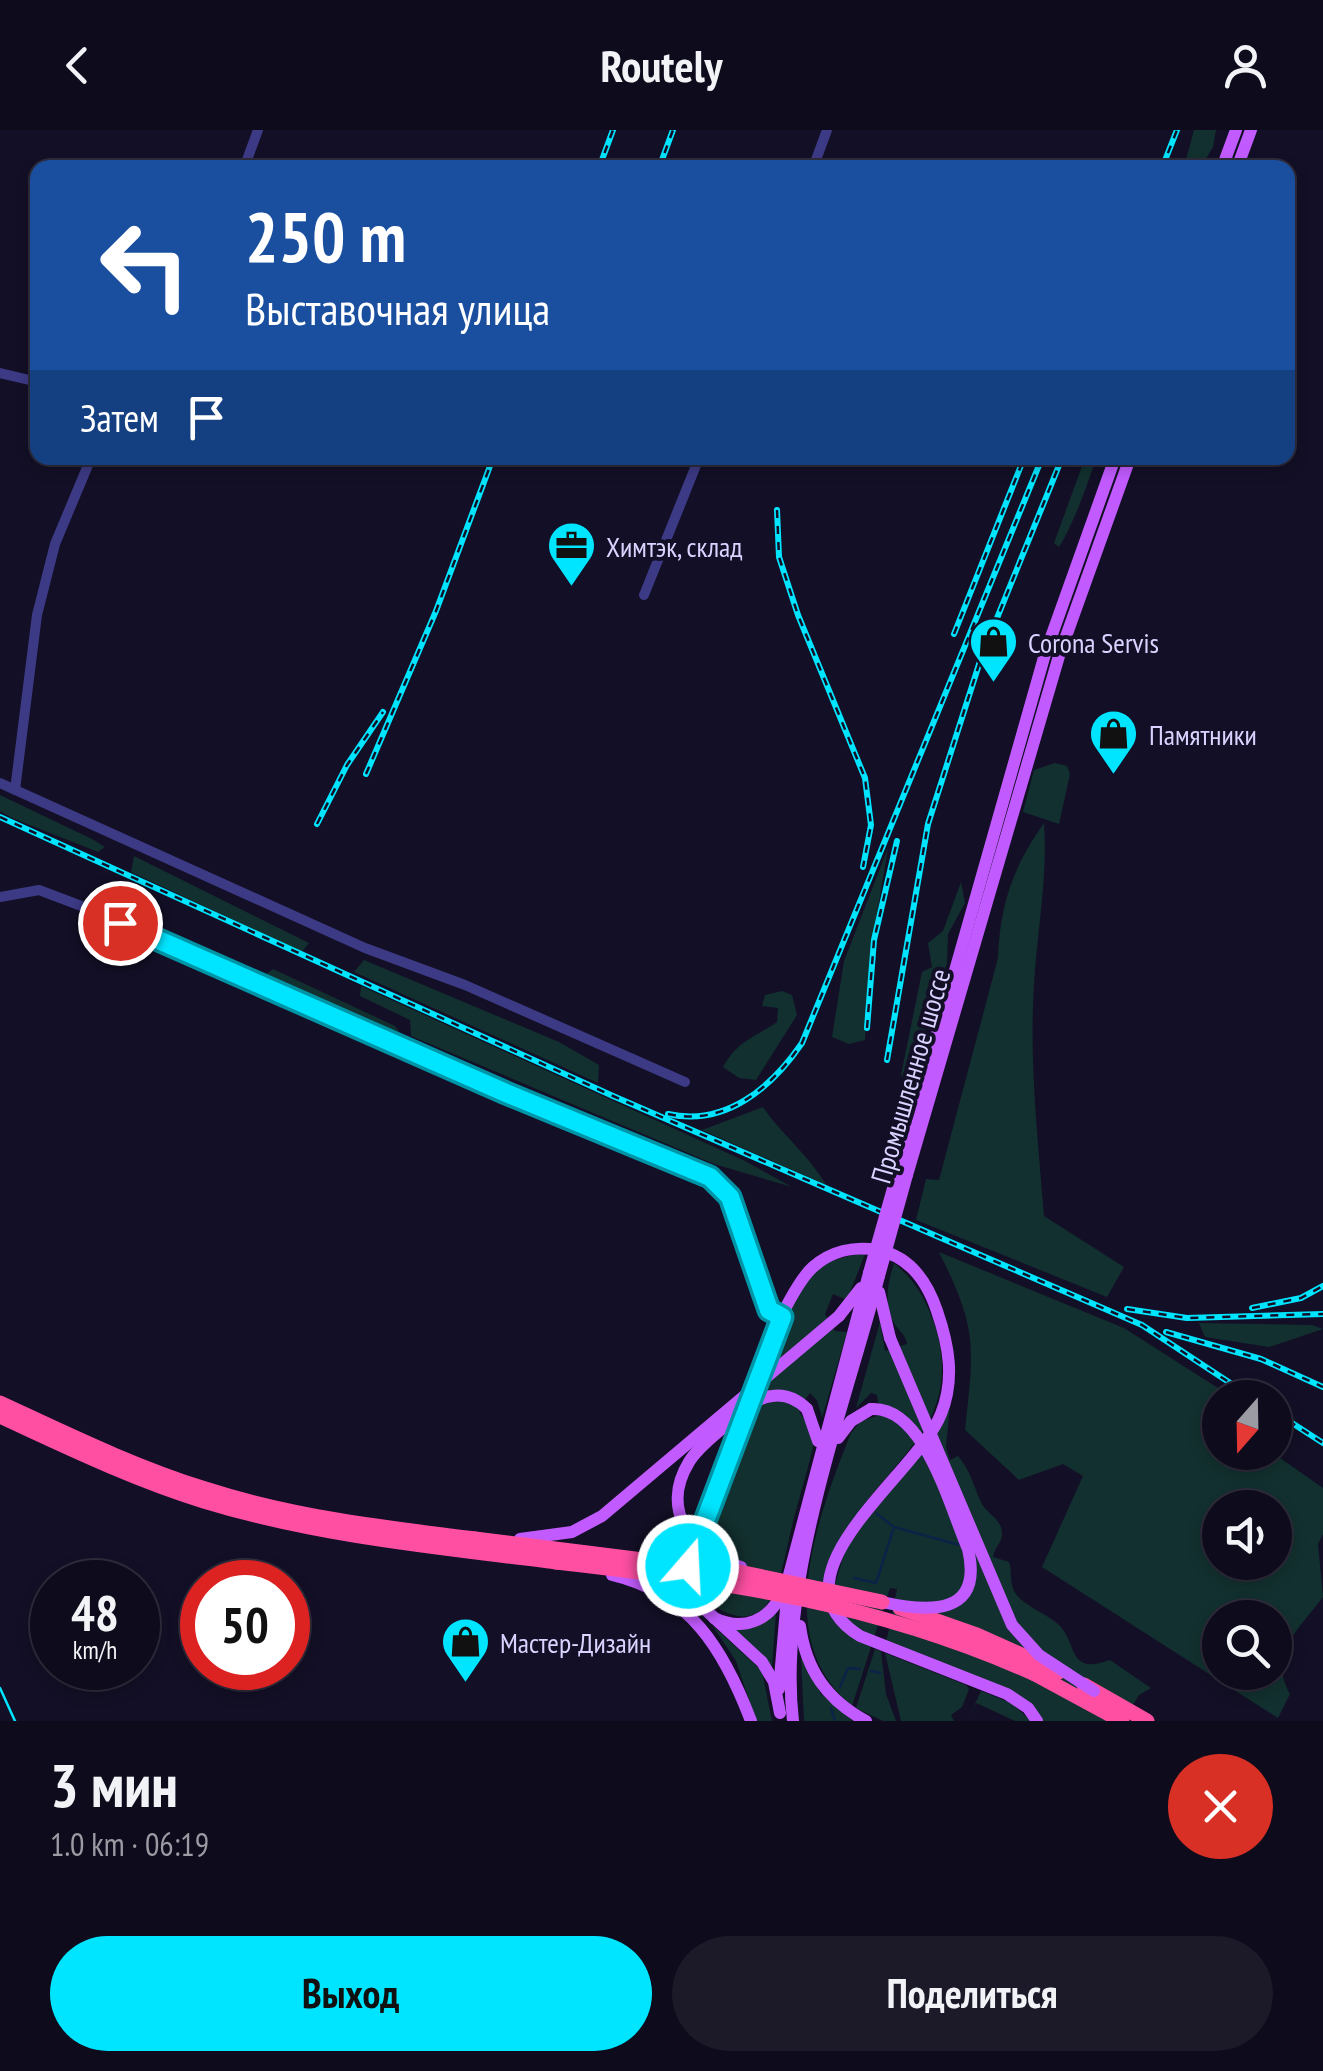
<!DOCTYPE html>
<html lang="ru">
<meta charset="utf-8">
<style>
:root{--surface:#0e0b1c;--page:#1c1929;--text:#f1f3f6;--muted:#9b9ba3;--line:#2e2b3b;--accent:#00e5ff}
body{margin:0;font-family:"PT Sans Narrow",sans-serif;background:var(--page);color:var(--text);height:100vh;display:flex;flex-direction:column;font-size:38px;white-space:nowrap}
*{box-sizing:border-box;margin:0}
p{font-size:32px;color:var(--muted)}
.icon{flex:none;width:55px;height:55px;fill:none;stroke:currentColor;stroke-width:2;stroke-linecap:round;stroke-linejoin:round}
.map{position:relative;height:1591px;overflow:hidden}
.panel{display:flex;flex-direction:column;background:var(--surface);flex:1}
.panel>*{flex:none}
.hud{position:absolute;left:30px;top:30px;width:1265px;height:305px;border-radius:20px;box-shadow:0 5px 15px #0003,0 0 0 2px var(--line);background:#1a4fa0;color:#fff;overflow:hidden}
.needle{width:65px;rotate:200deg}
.fabs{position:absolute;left:1202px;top:1250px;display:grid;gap:20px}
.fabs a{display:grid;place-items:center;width:90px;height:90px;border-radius:50%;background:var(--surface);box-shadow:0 5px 15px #0003,0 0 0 2px var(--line);font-size:50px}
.speed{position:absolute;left:30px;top:1430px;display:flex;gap:20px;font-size:50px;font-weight:700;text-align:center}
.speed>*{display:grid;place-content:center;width:130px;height:130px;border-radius:50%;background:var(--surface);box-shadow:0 5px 15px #0003,0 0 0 2px var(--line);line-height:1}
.speed small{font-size:25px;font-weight:400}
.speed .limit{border:15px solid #d22;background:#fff;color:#111}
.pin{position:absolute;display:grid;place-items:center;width:85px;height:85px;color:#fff;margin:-42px;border:5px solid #fff;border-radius:50%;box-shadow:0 2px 10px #0007}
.me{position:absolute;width:110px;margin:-55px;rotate:19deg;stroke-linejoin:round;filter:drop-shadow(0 0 8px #0008)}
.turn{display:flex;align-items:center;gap:35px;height:210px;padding:0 50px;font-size:45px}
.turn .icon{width:130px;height:130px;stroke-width:2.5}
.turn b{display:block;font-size:70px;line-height:85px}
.then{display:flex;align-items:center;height:95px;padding:0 50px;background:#0003;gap:20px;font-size:38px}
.round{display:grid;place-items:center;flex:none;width:105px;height:105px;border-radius:52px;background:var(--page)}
.overview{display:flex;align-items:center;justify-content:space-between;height:170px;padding:0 50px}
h1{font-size:60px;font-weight:700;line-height:75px}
.action{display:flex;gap:20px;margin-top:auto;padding:20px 50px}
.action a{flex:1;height:115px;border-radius:60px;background:var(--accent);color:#111;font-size:40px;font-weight:700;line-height:115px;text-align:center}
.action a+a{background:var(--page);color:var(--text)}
header{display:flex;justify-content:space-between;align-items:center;height:130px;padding:0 50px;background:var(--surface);font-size:45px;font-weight:700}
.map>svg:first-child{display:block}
.green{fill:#12302f;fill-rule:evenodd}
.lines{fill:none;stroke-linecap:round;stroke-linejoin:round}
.stream{stroke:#0c2248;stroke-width:2.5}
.minor{stroke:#3d3a85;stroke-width:10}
.major{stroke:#c25bff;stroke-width:12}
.highway{stroke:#ff4fa3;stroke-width:15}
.tram{stroke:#00e5ff;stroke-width:2.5}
.rail-casing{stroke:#00e5ff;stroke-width:6}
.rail{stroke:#130f26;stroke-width:2.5;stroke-dasharray:8;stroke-linecap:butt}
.major-bridge{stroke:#c25bff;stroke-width:12}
.highway-bridge{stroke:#ff4fa3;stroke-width:15}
.route-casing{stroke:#0095a6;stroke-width:25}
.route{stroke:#00e5ff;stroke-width:18}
.labels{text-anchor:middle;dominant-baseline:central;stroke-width:8;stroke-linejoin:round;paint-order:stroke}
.poi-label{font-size:28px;fill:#d9d4ff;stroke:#130f26;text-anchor:start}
.street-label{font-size:28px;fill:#d9d4ff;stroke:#130f26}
</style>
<header><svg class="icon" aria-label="back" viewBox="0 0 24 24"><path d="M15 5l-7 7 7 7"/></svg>Routely<svg class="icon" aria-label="person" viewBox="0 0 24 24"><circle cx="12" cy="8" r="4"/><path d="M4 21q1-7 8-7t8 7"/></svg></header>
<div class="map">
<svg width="1323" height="1591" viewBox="0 0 1323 1591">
<rect width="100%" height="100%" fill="#130f26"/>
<!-- green -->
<g class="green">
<polygon points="1194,0 1216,0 1213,17 1201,37 1184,37"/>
<path d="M1085,328h11c-8,26 -24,69 -37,89l-5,-4z"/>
<polygon points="1055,633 1067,636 1070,644 1059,694 1023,682 1034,640"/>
<polygon points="0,665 92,709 105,717 98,722 12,688 0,681"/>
<path d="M1044,693c4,55 -7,107 -10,162 -5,77 4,154 10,231l80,51 -17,30 -191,-77 10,-41 13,1 59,-222c2,-54 15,-91 46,-135z"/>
<polygon points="888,718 870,826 865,910 849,914 832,907 844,831"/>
<polygon points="134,726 309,813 302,822 131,742"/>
<polygon points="961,752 965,773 948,804 947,833 909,954 901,945 922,842 932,837 928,813 943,801"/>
<polygon points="364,830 559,912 599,935 598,953 354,842"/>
<polygon points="273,839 395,896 402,906 397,909 267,851 266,844"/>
<polygon points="361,856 745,1031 792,1057 714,1034 411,906 410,890 360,866"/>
<path d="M782,861l10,4 5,20 -41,65 -17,-2 -16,-11c15,-27 31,-29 54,-45l1,-14 -16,-2 3,-11z"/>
<path d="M763,977c20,29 46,48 63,78l-124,-55z"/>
<path d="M939,1122l185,76 105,67 -9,3v54l53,1 50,35v46l-5,10 5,53c-24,33 -56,56 -33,97l-12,24 -236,-151 41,-91 -20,-12 -44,16 -54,-50c9,-84 13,-100 -26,-178zM1220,1378h55v54h-55zM1220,1488h55v54h-55z"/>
<path d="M865,1124l-18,46 -14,-6 -8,20 10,17 12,1 -25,86 -5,-18 -7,-7 -12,16 17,29c-6,29 -15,56 -22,84 -14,57 -19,131 -94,74l-5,-25c8,-46 86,-266 115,-295 16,-16 35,-20 56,-22z"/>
<path d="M894,1133c22,18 32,37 41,63 10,31 10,61 -4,91 -31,65 -184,169 -60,230l-19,59c-82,-66 -34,-190 -1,-273l10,-12 19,-6 -3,-20 -6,-2 -15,15 24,-86 5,29 22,-7c-2,-11 -8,-12 -13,-21 -11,-19 -6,-41 0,-60z"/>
<polygon points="1199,1193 1312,1195 1323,1199 1269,1217 1205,1207"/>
<path d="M950,1275l-4,42 4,13 8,-4c12,14 15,28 22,44 5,14 23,18 22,35 -1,9 -8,13 -9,22l16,5c3,9 1,15 3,23 3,19 36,28 48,41 18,20 8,49 50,34l41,28 -12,7 -16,26h-81l-10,-16 -146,-62 11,-54 -7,-1 -16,49 -25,-14 -14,-39 11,-36z"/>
<polygon points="776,1483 772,1537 733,1498"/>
<polygon points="712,1495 762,1541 772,1591 756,1591 736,1531"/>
<polygon points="875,1519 881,1521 886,1564 896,1591 883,1591 856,1578"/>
<polygon points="885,1523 966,1555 969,1559 962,1577 951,1585 954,1591 901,1591"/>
<polygon points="801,1527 821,1564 853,1591 804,1591"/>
<polygon points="981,1561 1011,1573 1031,1591 1015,1591 976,1573 968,1589"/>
</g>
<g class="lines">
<!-- stream -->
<g class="stream">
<polyline points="876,1383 894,1397 963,1416"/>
<polyline points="854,1448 876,1453 893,1400"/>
<polyline points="871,1541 880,1543"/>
<polyline points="840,1557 848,1538 860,1539"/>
<polyline points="831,1578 835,1591"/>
</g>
<!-- minor -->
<g class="minor">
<polyline points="244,38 258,0"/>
<polyline points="813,38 827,0"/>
<polyline points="0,243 38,252"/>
<polyline points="644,465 699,328"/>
<polyline points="0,653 365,818 465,855 685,952"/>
<polyline points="15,660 37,485 55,414 91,328"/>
<polyline points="0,767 39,760 84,777 506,963 710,1047 731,1067 769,1180 782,1187"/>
</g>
<!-- major -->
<g class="major">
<polyline points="1222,38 1236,0"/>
<polyline points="1237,38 1251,0"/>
<polyline points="898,1041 1045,524 1115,328"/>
<polyline points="907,1045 1059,526 1130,328"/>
<polyline points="879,1162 890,1208"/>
<polyline points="839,1186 861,1158"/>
<polyline points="807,1279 818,1311"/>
<polyline points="838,1308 851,1291 871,1279"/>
<path d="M612,1445c78,18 112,75 139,146"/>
<path d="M714,1488c29,14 56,3 69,-27"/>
<path d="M800,1496c6,44 27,74 66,95"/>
<polyline points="779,1559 789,1445 869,1143"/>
<path d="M780,1583l-6,-31 -12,-20 -67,-62 -7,-16v-18c15,-57 87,-265 125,-299 18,-16 41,-21 64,-17 33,6 50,31 60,61 12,35 18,68 4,103 -24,61 -177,162 -81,222l147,58 21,14 9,13"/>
<path d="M793,1591c-16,-137 51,-312 86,-445"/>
</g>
<!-- highway -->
<g class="highway">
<path d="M0,1273c67,31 134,64 205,86 87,28 179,39 270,50"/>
<path d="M0,1286c67,31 133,63 204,85 114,35 234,46 352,61"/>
<polyline points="900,1478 977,1505 1059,1542"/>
<polyline points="1035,1544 1122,1591"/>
<polyline points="1084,1555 1147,1591"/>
</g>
<!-- tram -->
<polyline class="tram" points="0,1558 15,1591"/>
<defs>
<g id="rail">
<polyline points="599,38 613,0"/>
<polyline points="659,38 673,0"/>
<polyline points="1162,38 1177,0"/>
<polyline points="777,380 779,427 798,485 865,648 871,695 863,737"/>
<polyline points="954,504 1024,328"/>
<polyline points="366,644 436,481 493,328"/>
<polyline points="0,687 613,966 1142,1195 1253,1268"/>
<polyline points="317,694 347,635 383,582"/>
<polyline points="867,898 874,810 897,711"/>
<polyline points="887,930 928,694 982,525 1062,328"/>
<path d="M668,984c58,13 104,-27 134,-71l240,-585"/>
<polyline points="1252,1178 1301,1168 1323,1156"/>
<polyline points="1127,1179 1187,1188 1323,1184"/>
<polyline points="1166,1202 1261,1229 1323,1257"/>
<polyline points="1275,1282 1323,1313"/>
</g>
</defs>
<!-- rail casing -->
<use href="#rail" class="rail-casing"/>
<!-- rail -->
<use href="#rail" class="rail"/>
<!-- major-bridge -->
<g class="major-bridge">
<polyline points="869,1143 898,1041"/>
<polyline points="879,1146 907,1045"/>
<polyline points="890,1208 1012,1495 1039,1525 1094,1561"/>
<path d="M871,1279c53,-4 79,99 97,140 16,68 -41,63 -86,53"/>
<polyline points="520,1409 572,1402 602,1386 839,1186"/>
<path d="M741,1437c-48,-13 -82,-56 -52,-105 9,-15 25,-26 38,-38 14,-12 27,-26 45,-28 14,-2 26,4 35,13"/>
</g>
<!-- highway-bridge -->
<g class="highway-bridge">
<polyline points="475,1409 739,1442 882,1472"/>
<path d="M556,1432c170,19 321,41 479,112"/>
</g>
</g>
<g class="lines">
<defs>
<polyline id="route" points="120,793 506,963 710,1047 730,1067 769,1180 782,1187 688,1436"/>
</defs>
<!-- route casing -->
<use href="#route" class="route-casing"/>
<!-- route -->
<use href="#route" class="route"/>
</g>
<!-- icons -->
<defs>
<symbol id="office-pin" viewBox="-11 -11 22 30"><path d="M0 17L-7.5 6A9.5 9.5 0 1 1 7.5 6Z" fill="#00e5ff" stroke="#130f26"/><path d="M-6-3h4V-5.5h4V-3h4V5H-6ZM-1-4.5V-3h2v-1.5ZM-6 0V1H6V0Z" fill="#111"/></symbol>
<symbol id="shop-pin" viewBox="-11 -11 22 30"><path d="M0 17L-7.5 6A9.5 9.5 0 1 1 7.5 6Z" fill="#00e5ff" stroke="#130f26"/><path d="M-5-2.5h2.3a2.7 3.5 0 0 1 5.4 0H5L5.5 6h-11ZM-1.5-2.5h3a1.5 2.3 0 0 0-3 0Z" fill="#111"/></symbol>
</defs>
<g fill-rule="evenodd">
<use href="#office-pin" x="544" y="388" width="55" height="75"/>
<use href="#shop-pin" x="966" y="484" width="55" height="75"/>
<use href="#shop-pin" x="1086" y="576" width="55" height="75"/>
<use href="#shop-pin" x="438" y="1484" width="55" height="75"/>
</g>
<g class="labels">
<!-- poi labels -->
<g class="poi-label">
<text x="606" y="416">Химтэк, склад</text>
<text x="1028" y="512">Corona Servis</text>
<text x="1149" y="604">Памятники</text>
<text x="500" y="1512">Мастер-Дизайн</text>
</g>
<!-- street labels -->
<g class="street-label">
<text transform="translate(910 946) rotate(-74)">Промышленное шоссе</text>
</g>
</g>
</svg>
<div class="fabs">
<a><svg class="needle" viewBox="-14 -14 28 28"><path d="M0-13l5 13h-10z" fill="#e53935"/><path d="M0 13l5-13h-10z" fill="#9b9ba3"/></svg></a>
<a><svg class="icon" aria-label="sound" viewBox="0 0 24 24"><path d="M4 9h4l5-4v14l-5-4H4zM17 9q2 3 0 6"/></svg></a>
<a><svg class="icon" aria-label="search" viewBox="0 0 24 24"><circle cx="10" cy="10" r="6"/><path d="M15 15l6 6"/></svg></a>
</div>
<div class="speed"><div>48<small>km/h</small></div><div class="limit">50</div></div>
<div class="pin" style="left:120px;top:793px;background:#d93025"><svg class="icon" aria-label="arrive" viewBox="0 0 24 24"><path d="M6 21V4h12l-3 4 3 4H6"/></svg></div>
<svg class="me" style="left:688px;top:1436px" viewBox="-20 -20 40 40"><circle r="17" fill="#00e5ff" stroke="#fff" stroke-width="3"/><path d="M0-11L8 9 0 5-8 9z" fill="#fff"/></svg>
<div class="hud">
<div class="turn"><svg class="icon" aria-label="left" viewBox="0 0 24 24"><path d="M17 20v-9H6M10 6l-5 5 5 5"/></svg><div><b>250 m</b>Выставочная улица</div></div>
<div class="then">Затем<svg class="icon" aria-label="arrive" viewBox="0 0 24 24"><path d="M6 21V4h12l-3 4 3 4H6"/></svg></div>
</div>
</div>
<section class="panel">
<div class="overview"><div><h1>3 мин</h1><p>1.0 km · 06:19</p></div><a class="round" style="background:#d93025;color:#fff"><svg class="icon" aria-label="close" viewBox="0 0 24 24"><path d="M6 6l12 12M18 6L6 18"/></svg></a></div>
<div class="action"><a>Выход</a><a>Поделиться</a></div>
</section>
